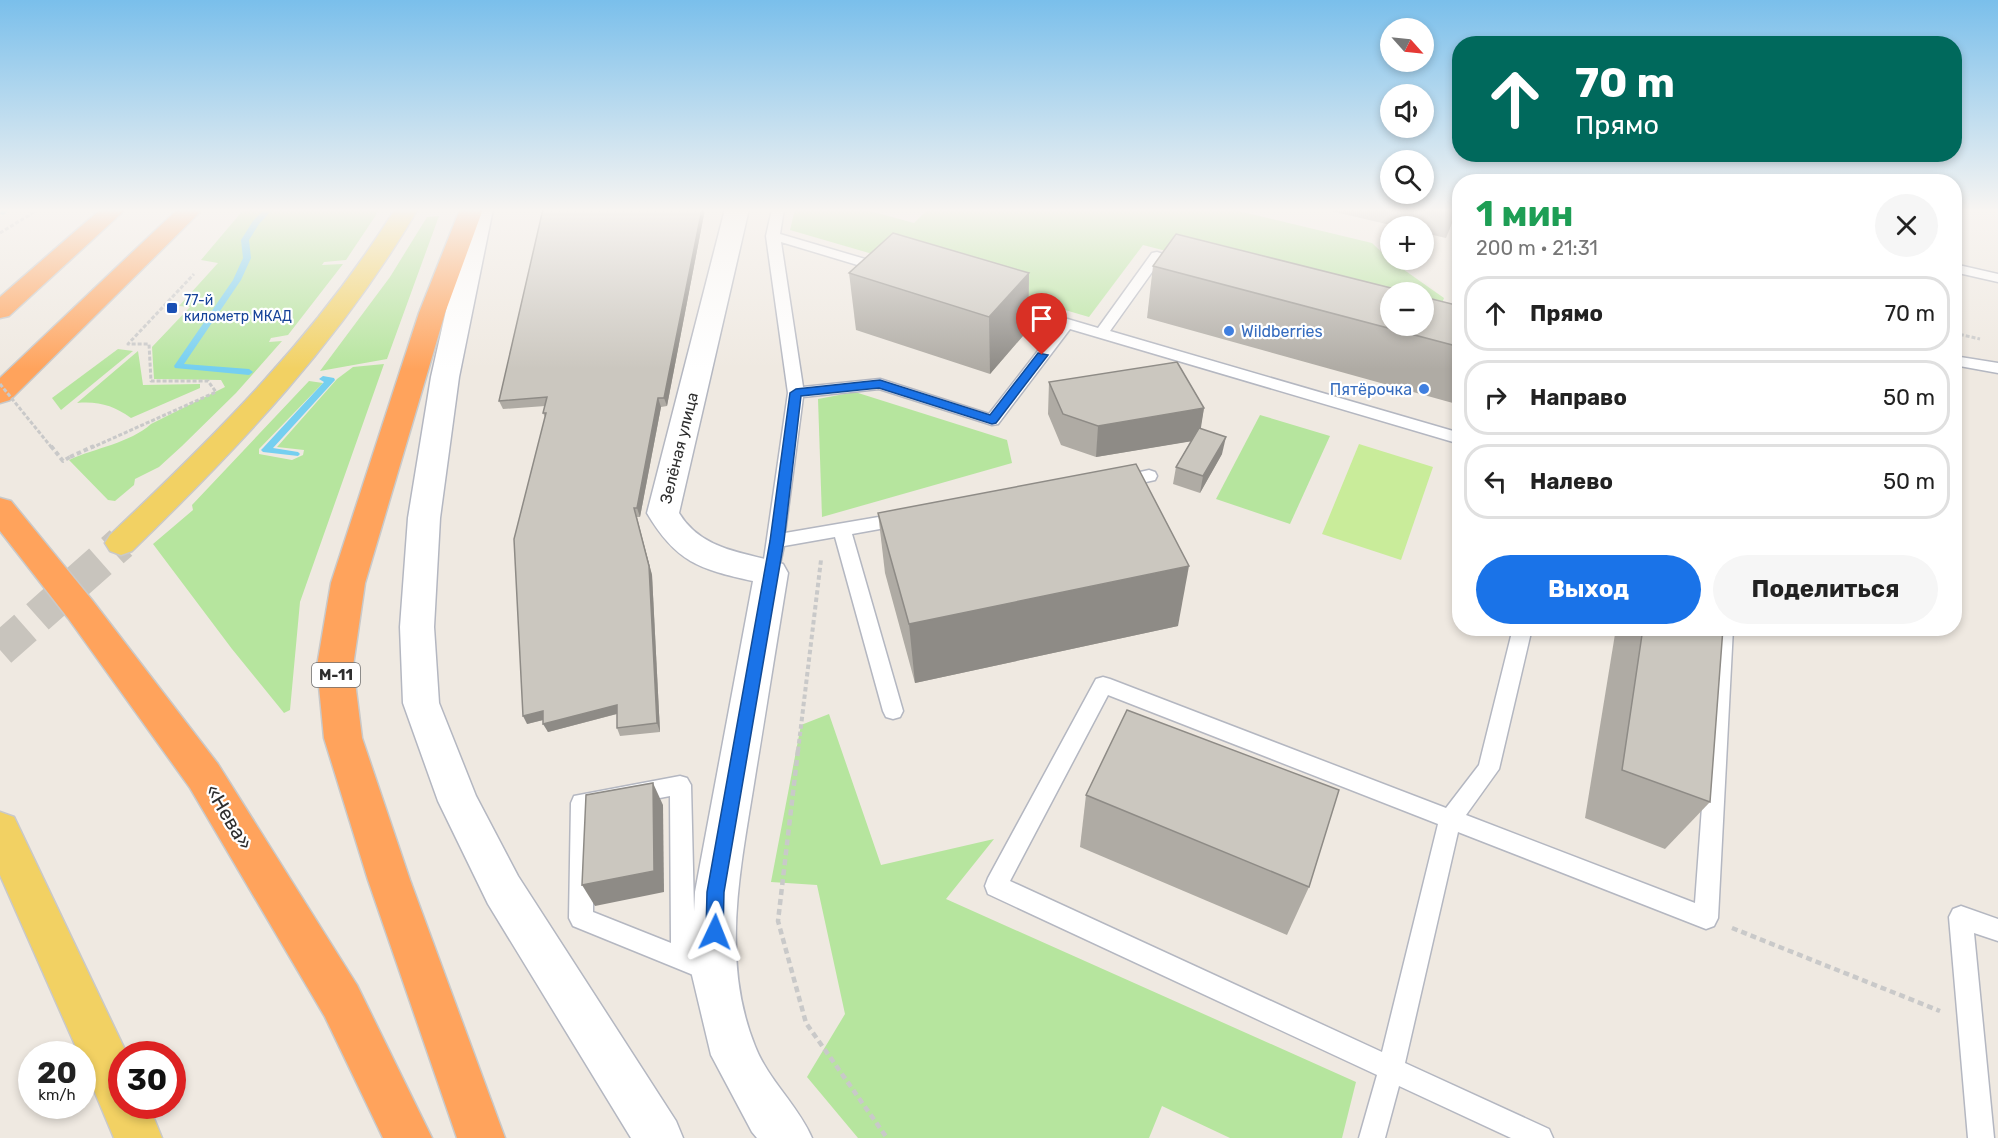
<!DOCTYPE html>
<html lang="ru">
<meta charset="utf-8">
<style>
:root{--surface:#fff;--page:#f6f6f6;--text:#222;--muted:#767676;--line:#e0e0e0;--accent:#1a73e8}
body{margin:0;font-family:Rubik,sans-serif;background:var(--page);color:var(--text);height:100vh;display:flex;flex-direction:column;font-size:22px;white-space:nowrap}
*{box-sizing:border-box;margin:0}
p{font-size:20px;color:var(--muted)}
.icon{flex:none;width:33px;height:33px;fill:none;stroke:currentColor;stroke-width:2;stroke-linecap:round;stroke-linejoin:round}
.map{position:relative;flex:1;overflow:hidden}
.panel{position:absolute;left:1452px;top:174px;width:510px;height:462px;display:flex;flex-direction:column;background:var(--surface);border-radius:24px;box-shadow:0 3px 9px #0003}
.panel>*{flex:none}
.guide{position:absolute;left:1452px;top:36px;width:510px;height:126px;border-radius:24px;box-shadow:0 3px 9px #0003;background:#00695c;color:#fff;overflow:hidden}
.needle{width:39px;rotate:117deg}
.fabs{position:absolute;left:1380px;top:18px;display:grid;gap:12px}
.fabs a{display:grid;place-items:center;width:54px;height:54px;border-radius:50%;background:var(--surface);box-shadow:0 3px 9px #0003;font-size:30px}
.speed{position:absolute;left:18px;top:1041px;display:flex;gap:12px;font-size:30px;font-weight:700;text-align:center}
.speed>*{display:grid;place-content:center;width:78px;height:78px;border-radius:50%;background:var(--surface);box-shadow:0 3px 9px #0003;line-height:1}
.speed small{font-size:15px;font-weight:400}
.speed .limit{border:9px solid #d22;background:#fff;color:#111}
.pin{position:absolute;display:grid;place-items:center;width:51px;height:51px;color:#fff;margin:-62px -26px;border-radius:50% 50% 50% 0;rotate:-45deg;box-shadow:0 0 6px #0007}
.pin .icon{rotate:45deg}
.me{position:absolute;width:66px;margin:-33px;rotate:2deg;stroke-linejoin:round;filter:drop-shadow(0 0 4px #0008)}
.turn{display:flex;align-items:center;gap:21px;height:126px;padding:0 24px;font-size:27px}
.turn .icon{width:78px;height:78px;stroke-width:2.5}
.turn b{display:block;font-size:42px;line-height:51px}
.round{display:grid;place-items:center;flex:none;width:63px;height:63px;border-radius:32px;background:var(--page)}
.head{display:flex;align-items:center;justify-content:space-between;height:102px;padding:0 24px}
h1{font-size:36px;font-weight:700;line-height:45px;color:#1e9e55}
.primary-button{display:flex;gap:12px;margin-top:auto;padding:12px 24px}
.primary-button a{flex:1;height:69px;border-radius:36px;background:var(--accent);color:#fff;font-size:24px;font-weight:700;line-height:69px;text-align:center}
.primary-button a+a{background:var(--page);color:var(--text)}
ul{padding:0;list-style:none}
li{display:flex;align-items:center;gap:18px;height:75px;margin:0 12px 9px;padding:0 12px;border:3px solid var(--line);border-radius:24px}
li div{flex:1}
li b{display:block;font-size:22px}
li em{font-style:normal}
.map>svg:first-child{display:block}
.green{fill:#b6e59e}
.pitch{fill:#c9ec9a}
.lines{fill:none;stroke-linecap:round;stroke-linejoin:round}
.stream{fill:#75cff0;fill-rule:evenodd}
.primary-tunnel{stroke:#c8c4bd;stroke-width:34;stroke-dasharray:34 16;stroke-linecap:butt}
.lane-casing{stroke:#b4b7c1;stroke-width:3}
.street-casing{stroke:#b4b7c1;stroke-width:3}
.secondary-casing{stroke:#b4b7c1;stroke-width:3}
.primary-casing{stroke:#c9c9c9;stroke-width:3}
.highway-casing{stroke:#c9c9c9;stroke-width:3}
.path-far2{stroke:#c9c9c9;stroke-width:3;stroke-dasharray:4 2;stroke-linecap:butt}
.path-far1{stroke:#c9c9c9;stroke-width:4;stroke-dasharray:4.5 3;stroke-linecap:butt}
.path{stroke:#c9c9c9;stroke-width:4.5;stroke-dasharray:6 4;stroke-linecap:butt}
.lane{fill:#fff;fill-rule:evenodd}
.street{fill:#fff;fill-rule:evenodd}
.secondary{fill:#fff;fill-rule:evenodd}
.primary{fill:#f2d163;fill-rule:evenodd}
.highway{fill:#ffa35c;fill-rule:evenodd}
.path-bridge-far1{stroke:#c9c9c9;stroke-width:3;stroke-dasharray:4 2;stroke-linecap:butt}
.path-bridge{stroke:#c9c9c9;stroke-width:4;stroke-dasharray:4.5 3;stroke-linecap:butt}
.wall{fill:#afaba4}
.shaded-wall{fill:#8e8b86}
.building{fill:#cbc7bf;stroke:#8e8b86;stroke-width:1.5}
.route{fill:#1a73e8;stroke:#114b97;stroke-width:1.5}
.transit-dot{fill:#1a4fb4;stroke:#fff;stroke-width:2}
.shop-dot{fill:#3f7fe0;stroke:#fff;stroke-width:2}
.labels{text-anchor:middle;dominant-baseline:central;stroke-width:4.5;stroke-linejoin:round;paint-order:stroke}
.far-transit-label{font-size:14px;fill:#164399;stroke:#fff;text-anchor:start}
.shield{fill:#fff;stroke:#6d6d6d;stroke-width:1.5}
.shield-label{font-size:15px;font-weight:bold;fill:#2e2e2e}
.shop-label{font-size:16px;fill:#366cbe;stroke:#fff;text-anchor:start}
.street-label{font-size:16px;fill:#2e2e2e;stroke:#fff}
.near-street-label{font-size:20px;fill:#2e2e2e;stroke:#fff}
</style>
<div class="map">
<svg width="1998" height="1138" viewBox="0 0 1998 1138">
<rect width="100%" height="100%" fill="#efe9e1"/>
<!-- green -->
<g class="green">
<path d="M244,209h136l-34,51 -22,2 -2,3 21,-1 -55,71 -17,3 -2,4 13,-1 -46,52 -54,53 -23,21 -24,12 -1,6 -19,16 -7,-1 -39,-40c26,-12 61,-17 82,-36l74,-37 -4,-7 -67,-1 -2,-32 38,-40 -11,-1 39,-43 -17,-3z"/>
<polygon points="795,209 863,209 914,223 928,209 1231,209 1372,243 1390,260 1444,298 1436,320 1424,317 1424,292 1390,292 1390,309 1143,245 1089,317 790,230"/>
<polygon points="439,216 387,359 320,371 390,277 427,217"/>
<polygon points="118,349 133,351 61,410 52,398"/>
<path d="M138,351l5,34 57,-1v4l-69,30c-17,-12 -32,-17 -54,-15z"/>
<polygon points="384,364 300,602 290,710 284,713 232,649 153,544 193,510 192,505 309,381 323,383 259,449 259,454 292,460 303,455 304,450 277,447 337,379 353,367"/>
<polygon points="855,392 1007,440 1012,463 822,517 818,399"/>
<polygon points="1260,415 1330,436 1290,524 1216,499"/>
<polygon points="829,714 881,865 994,839 946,899 1356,1082 1342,1138 1230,1138 1162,1106 1149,1138 858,1138 807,1077 845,1014 817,885 771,882 801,725"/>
</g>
<!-- pitch -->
<polygon class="pitch" points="1359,444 1433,467 1401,560 1322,534"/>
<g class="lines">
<!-- stream -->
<g class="stream">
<polygon points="2,209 10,209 3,215 0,214"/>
<polygon points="265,209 273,209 259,224 249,240 251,258 241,280 184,364 249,369 253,372 249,375 175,368 174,366 233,280 243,258 241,240 253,221"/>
<polygon points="323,376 334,378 335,380 273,448 298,452 300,454 298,456 263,452 261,450 263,448 324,382 319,379"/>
</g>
<!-- primary-tunnel -->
<polyline class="primary-tunnel" points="0,650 121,543"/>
<defs>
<g id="lane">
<polygon points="772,209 784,209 780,234 889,266 891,269 884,273 781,242 803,387 880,379 989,414 1058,325 1000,308 1000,302 1010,302 1098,328 1152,253 1157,252 1190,263 1183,267 1160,261 1110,331 1460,433 1460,444 1070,329 998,424 992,425 879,389 803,397 785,533 902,513 911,519 902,525 852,534 903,711 900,717 893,719 886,717 883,711 835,537 784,546 777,578 765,578 762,573 788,393 766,236"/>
<polygon points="1954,264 1998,274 1998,282 1954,272"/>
<polygon points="1954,356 1998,363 1998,373 1954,365"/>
<polygon points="1149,470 1155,472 1157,476 1155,480 1119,488 1111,482 1113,478"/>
<path d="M1513,628h19l-33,141 -33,46 229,88 20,-275h18l-15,290 -4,8 -8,3 -248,-97 -53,231 144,66 4,9h-42l-112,-52 -14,52h-26l18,-63 -389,-181 -3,-8 3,-8 108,-199 7,-2 7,2 336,129 33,-43zM1108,695l330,129 -56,228 -372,-171z"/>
<path d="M680,776l7,2 4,7 4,167 26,11 4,8 -4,8 -8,4 -140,-57 -4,-8 2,-115 3,-7zM670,796l1,147 -78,-31v-101z"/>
<polygon points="1961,906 1998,919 1998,941 1974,933 1994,1138 1968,1138 1949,917 1953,909"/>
</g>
<path id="street" d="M725,209h24l-70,304c23,38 65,39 104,51l5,9c-11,66 -21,132 -32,198 -14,91 -37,186 -1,275 13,34 43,59 57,92h-55l-5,-6 -41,-77 -20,-84 4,-79 58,-311c-54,-12 -77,-19 -106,-68z"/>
<polygon id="secondary" points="469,209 493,209 459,377 440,518 434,627 439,703 476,796 518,876 676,1121 683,1138 631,1138 488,904 438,801 403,703 400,627 408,518 431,377"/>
<g id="primary">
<path d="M395,209h23c-78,132 -177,236 -286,342l-11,4 -11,-4 -5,-8 5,-8c106,-100 208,-201 285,-326z"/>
<polygon points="0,812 14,817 127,1054 122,1054 122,1106 149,1106 162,1138 114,1138 82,1062 82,1054 79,1054 0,875"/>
</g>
<g id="highway">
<polygon points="101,209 126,209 9,316 0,318 0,297"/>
<polygon points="178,209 203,209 10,400 0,403 0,378"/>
<polygon points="460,209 483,209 445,313 365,583 353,666 362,738 410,880 505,1138 457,1138 368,880 324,738 317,666 331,583 419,313"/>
<polygon points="0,498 11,501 92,600 218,764 357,985 432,1138 383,1138 325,1017 190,788 68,618 0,531"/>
</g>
</defs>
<!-- lane casing -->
<use href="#lane" class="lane-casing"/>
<!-- street casing -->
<use href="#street" class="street-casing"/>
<!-- secondary casing -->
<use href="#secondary" class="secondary-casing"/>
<!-- primary casing -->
<use href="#primary" class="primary-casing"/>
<!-- highway casing -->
<use href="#highway" class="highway-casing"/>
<!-- path-far2 -->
<g class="path-far2">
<polyline points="0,233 39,209"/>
<polyline points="1954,333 1980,339"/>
<polyline points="91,448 216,392 208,381 151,381 149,344 128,344 194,274"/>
</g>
<!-- path-far1 -->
<g class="path-far1">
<polyline points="70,457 94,446"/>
<polyline points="798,751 821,560"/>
</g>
<!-- path -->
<g class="path">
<polyline points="798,750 778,921 806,1023 887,1138"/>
<polyline points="1732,928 1940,1011"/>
</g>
<!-- lane -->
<use href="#lane" class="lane"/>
<!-- street -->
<use href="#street" class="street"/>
<!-- secondary -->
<use href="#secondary" class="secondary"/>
<!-- primary -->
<use href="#primary" class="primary"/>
<!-- highway -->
<use href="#highway" class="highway"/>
<!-- path-bridge-far1 -->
<polyline class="path-bridge-far1" points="0,384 52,448"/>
<!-- path-bridge -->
<polyline class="path-bridge" points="51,446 63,461 70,457"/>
</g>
<!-- wall -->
<g class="wall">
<polygon points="705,209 667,406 661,407 640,517 637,517 652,575 660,732 620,736 617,728 617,714 548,732 543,720 527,724 545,417 543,413 545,406 503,409 499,401"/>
<polygon points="1322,209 1457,209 1446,238 1424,233 1424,226 1395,226"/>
<polygon points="1153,266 1460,306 1460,405 1147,318"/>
<polygon points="849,273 1029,273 1028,330 990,374 856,330"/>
<polygon points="1049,382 1204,408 1200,429 1222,454 1200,493 1173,484 1176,467 1191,441 1096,457 1061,445 1048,414"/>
<polygon points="878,513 1178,626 915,683 885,573"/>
<polygon points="1616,628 1723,628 1710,802 1665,849 1585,818"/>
<polygon points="1086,795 1309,887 1287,935 1080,847"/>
</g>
<!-- shaded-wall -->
<g class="shaded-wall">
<polygon points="702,209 705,209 667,406 664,398"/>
<polygon points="1456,209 1457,209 1446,238"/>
<polygon points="1029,273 1028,330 990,374 989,317"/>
<polygon points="658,398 661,407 640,517 637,508"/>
<polygon points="1204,408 1199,440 1096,457 1098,426"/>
<polygon points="1226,437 1222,454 1200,493 1203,476"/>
<polygon points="634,508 652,575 660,732 657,723"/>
<polygon points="1189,566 1178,626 915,683 909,624"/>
<polygon points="617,705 620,713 548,732 543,724"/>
<polygon points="543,711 547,719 527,724 523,716"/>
<polygon points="653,783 663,805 664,892 595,906 582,885"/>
</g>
<!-- building -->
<g class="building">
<polygon points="543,209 702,209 664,398 658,398 637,508 634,508 649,566 657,723 617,728 617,705 543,724 543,711 523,716 514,539 546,413 543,413 547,397 499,401"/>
<polygon points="893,233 1029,273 989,317 849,273"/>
<polygon points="1176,234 1407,292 1390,292 1390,326 1424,326 1424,297 1460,306 1460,347 1153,266"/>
<polygon points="1177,362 1204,408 1098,426 1063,414 1049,382"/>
<polygon points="1199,428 1226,437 1203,476 1176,467"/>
<polygon points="1136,464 1189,566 909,624 878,513"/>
<polygon points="1643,628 1723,628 1710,802 1622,770"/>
<polygon points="1127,710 1339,790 1309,887 1086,795"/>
<polygon points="653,783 654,871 582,885 586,795"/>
</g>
<!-- sky -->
<linearGradient id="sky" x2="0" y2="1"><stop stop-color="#7abfeb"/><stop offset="0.57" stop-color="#f8f5f2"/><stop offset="1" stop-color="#f8f5f2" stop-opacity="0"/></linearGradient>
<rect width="1998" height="369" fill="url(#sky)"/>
<!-- route -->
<polygon class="route" points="1038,353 1048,355 996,423 992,424 879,388 801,396 784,541 724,892 723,932 721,938 715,940 708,938 706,932 707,892 770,541 790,393 796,389 880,380 990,415"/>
<!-- markers -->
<rect class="transit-dot" x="166" y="302" width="12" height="12" rx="3"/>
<g class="shop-dot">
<circle cx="1229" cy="331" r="6"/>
<circle cx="1424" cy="389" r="6"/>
</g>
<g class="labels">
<!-- far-transit labels -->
<g class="far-transit-label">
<text x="184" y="300">77-й<tspan x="184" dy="16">километр МКАД</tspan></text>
</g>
<!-- shield labels -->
<rect class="shield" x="312" y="663" width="48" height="24" rx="4.5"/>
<g class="shield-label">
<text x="336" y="675">М-11</text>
</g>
<!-- shop labels -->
<g class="shop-label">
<text x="1241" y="331">Wildberries</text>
<text x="1412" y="389" text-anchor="end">Пятёрочка</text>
</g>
<!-- street labels -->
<g class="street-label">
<text transform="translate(679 448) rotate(-76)">Зелёная улица</text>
</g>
<!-- near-street labels -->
<g class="near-street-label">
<text transform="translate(229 817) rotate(59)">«Нева»</text>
</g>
</g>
</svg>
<div class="fabs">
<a><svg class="needle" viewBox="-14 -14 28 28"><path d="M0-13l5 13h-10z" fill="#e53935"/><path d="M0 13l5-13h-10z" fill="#767676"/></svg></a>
<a><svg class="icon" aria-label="sound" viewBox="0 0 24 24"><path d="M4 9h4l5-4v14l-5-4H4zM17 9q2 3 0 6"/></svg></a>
<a><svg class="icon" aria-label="search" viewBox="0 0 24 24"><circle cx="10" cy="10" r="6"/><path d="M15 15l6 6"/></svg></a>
<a>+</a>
<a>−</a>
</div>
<div class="speed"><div>20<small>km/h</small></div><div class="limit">30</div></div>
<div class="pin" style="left:1042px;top:355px;background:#d93025"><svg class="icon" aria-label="arrive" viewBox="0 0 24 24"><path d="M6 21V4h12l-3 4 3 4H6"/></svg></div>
<svg class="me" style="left:715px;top:932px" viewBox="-20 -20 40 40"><path d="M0-17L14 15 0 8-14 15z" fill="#1a73e8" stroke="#fff" stroke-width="4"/></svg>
<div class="guide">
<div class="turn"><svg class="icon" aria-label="ahead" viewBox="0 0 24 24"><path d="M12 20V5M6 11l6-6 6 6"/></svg><div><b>70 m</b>Прямо</div></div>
</div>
<section class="panel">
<div class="head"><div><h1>1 мин</h1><p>200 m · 21:31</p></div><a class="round"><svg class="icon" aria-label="close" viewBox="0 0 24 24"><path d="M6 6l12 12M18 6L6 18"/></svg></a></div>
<ul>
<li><svg class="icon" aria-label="ahead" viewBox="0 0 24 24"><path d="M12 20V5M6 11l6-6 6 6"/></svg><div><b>Прямо</b></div><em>70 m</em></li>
<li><svg class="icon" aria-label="right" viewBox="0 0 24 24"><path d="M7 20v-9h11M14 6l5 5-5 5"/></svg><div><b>Направо</b></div><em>50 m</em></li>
<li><svg class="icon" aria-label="left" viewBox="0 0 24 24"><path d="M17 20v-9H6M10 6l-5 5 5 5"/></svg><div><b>Налево</b></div><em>50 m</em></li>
</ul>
<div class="primary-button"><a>Выход</a><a>Поделиться</a></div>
</section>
</div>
